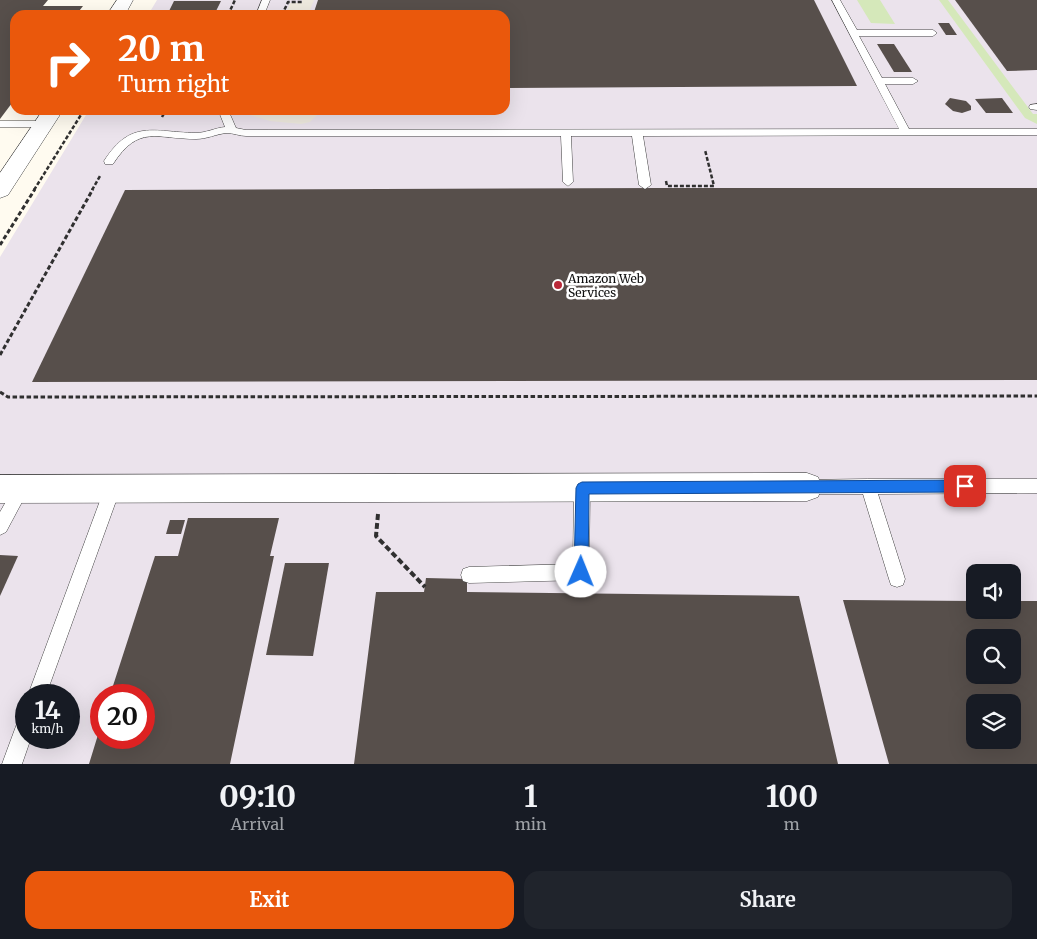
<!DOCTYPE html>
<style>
:root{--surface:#171b24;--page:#20242c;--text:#f1f3f6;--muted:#9ea1a6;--accent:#ea580c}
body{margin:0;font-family:Merriweather,serif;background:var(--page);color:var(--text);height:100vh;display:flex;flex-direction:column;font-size:19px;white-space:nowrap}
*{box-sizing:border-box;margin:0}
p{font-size:16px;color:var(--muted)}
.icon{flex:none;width:28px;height:28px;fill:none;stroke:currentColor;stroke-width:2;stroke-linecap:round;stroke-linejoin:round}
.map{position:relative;height:764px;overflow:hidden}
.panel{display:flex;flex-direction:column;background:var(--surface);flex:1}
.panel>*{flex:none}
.guide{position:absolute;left:10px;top:10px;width:500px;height:105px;border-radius:15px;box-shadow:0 5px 20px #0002;background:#ea580c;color:#fff;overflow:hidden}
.fabs{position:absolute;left:966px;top:564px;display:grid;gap:10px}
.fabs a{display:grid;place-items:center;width:55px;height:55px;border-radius:10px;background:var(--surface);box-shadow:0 5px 20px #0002;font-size:25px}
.speed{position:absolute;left:15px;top:684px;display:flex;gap:10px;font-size:25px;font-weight:700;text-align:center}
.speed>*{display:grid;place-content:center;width:65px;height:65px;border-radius:50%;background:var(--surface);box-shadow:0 5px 20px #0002;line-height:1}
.speed small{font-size:12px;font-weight:400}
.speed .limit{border:8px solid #d22;background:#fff;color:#111}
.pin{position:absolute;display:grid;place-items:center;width:42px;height:42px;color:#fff;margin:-21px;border-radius:10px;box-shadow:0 2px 8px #0006}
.me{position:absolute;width:55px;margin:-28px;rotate:1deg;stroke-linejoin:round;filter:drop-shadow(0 0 4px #0008)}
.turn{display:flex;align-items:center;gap:18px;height:105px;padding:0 25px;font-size:22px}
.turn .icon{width:65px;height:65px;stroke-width:2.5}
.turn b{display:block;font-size:35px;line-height:42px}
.eta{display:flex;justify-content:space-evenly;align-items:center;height:85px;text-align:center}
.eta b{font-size:30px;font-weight:700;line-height:35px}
.primary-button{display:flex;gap:10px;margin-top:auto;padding:10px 25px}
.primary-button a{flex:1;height:58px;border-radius:15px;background:var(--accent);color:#fff;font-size:20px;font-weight:700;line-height:58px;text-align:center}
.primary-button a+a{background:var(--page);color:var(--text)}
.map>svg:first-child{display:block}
.industrial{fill:#ebe3ec;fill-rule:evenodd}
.green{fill:#d5e8ba}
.plaza{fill:#efeadf}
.building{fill:#574f4b;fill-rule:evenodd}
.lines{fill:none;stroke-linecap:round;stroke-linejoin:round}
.service-casing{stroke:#414141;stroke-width:1}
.minor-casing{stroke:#414141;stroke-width:1}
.tertiary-casing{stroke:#414141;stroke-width:1}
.path-far2{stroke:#303030;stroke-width:2.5;stroke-dasharray:4 2;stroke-linecap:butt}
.path-far1{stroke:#303030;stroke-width:3;stroke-dasharray:4.5 2.5;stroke-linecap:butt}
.path{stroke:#303030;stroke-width:4;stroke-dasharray:6 3;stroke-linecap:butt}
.service{fill:#fff;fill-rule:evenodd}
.minor{fill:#fff;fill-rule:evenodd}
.tertiary{fill:#fff;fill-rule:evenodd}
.route{fill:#1a73e8;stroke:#114b97}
.poi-dot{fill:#ba2a39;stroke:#fff;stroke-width:2}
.labels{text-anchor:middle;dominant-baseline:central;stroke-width:5;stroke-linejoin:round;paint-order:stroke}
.poi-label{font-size:12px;fill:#0e0e0e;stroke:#fff;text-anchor:start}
</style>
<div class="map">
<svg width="1037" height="764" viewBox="0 0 1037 764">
<rect width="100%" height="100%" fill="#fffbf0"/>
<!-- industrial -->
<path class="industrial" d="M157,0h880v764h-1037v-507l89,-147h416v-95h-357zM975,572h37v38h-37zM975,638h37v37h-37zM26,695h43v43h-43zM101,695h43v43h-43zM975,702h37v38h-37z"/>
<!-- green -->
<g class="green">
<polygon points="857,0 880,0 895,24 871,23"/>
<polygon points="939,0 948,0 1033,114 1037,114 1037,124 1025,118"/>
</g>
<!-- plaza -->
<g class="plaza">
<polygon points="302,0 314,0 308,15 285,15 290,3 302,3"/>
<polygon points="261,110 319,110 317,115 310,122 301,124 270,121 250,115"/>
</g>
<!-- building -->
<g class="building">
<polygon points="0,0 48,0 43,6 83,6 76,15 15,15 15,99 0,119"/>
<polygon points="318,0 814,0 857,86 505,88 505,15 313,15"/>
<polygon points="955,0 1037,0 1037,70 1007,71"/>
<polygon points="174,1 221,1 214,15 159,15 162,11 169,11"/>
<polygon points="938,23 949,23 957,35 946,35"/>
<polygon points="877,44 894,44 912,72 894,72"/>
<polygon points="950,98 966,101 971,106 971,110 962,113 953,111 945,104"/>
<polygon points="1002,98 1013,113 986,113 975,99"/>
<polygon points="661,188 1037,188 1037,380 32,382 125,190"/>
<polygon points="188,518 279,518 270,556 274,556 230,764 89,764 101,725 101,738 144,738 144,695 110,695 155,556 178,556"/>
<polygon points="170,520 185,520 181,534 166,534"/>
<polygon points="0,555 18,556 0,596"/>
<polygon points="285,563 329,563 313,656 266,655"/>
<polygon points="426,578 467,579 467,592 799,596 838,764 354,764 376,592 424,592"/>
<path d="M843,600l132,1v9h37v-9h25v163h-148zM975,638h37v37h-37zM975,702h37v38h-37z"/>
</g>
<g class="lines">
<defs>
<g id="service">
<polygon points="262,0 270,0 264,15 256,15"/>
<path d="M832,0h8l17,30h76l4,3 -4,3h-74l23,42h31l5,3 -5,3h-28l24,45h128v6l-394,1 8,49 -6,4 -6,-4 -7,-49h-61l2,46 -5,4 -5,-4 -2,-46h-315c-6,0 -13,-3 -19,-3 -11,1 -20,6 -31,6 -40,0 -57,-15 -83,25h-8l-1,-3c27,-42 49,-29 91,-28 11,0 20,-5 30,-6l-6,-15 1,-2h10l-1,2 7,16 10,2 653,-1z"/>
<polygon points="1037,104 1037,110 1030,109 1029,107 1030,105"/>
<polygon points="0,121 44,121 49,124 44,127 0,127"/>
<polygon points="868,479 1037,479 1037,493 878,494 905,579 903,585 897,587 891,585 889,579 863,494 807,494 802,492 799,487 802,482 807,480"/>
<polygon points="582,481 587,483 590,488 589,572 587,578 581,580 469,583 463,581 461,575 463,569 469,567 573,564 574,488 577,483"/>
<polygon points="21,482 26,484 29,489 6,532 0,535 0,512 16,484"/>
<polygon points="112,483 117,485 120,490 46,695 28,695 104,490 107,485"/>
<polygon points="26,716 26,738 31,738 22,764 2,764 19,718"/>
</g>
<polygon id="minor" points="807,473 818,477 822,487 818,497 807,501 0,503 0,475"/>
<g id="tertiary">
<polygon points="117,0 133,0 125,15 107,15"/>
<polygon points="43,110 63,110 8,195 0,198 0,173"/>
</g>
</defs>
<!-- service casing -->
<use href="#service" class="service-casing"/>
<!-- minor casing -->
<use href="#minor" class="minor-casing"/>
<!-- tertiary casing -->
<use href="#tertiary" class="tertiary-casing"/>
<!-- path-far2 -->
<g class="path-far2">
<polyline points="228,15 235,0"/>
<polyline points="282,15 288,2 302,2"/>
<polyline points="162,117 166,110"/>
<polyline points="666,181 667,186 714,186 705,150"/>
<polyline points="34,190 84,110"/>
<polyline points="92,190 100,176"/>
</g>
<!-- path-far1 -->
<g class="path-far1">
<polyline points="0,245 35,189"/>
<polyline points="0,355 93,189"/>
<polyline points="0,392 8,397 1037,396"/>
</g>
<!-- path -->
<polyline class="path" points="378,514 376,536 425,587"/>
<!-- service -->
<use href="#service" class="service"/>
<!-- minor -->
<use href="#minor" class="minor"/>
<!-- tertiary -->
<use href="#tertiary" class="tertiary"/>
</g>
<!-- route -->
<polygon class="route" points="965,480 970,482 972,486 970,490 965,492 589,494 588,572 586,577 581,579 576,577 574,572 576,488 578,484 582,482"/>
<!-- markers -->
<circle class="poi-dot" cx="558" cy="285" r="5"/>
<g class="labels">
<!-- poi labels -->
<g class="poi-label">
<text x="568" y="278">Amazon Web<tspan x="568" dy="14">Services</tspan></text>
</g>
</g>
</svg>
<div class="fabs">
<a><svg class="icon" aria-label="sound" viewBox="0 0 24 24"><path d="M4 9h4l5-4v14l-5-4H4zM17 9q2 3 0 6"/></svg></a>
<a><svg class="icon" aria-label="search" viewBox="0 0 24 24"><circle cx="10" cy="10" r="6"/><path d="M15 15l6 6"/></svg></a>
<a><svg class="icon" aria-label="layers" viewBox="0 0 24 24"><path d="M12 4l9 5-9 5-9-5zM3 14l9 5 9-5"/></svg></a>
</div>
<div class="speed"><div>14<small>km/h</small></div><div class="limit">20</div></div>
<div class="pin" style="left:965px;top:486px;background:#d93025"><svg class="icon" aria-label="arrive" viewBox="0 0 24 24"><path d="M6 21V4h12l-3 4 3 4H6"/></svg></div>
<svg class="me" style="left:581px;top:572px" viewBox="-20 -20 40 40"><circle r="19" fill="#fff"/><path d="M0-13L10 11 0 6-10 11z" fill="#1a73e8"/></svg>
<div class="guide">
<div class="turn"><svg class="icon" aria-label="right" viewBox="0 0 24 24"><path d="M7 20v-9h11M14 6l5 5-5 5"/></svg><div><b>20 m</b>Turn right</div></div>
</div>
</div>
<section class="panel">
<div class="eta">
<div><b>09:10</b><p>Arrival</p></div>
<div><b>1</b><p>min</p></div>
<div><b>100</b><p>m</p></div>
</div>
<div class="primary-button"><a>Exit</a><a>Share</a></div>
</section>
